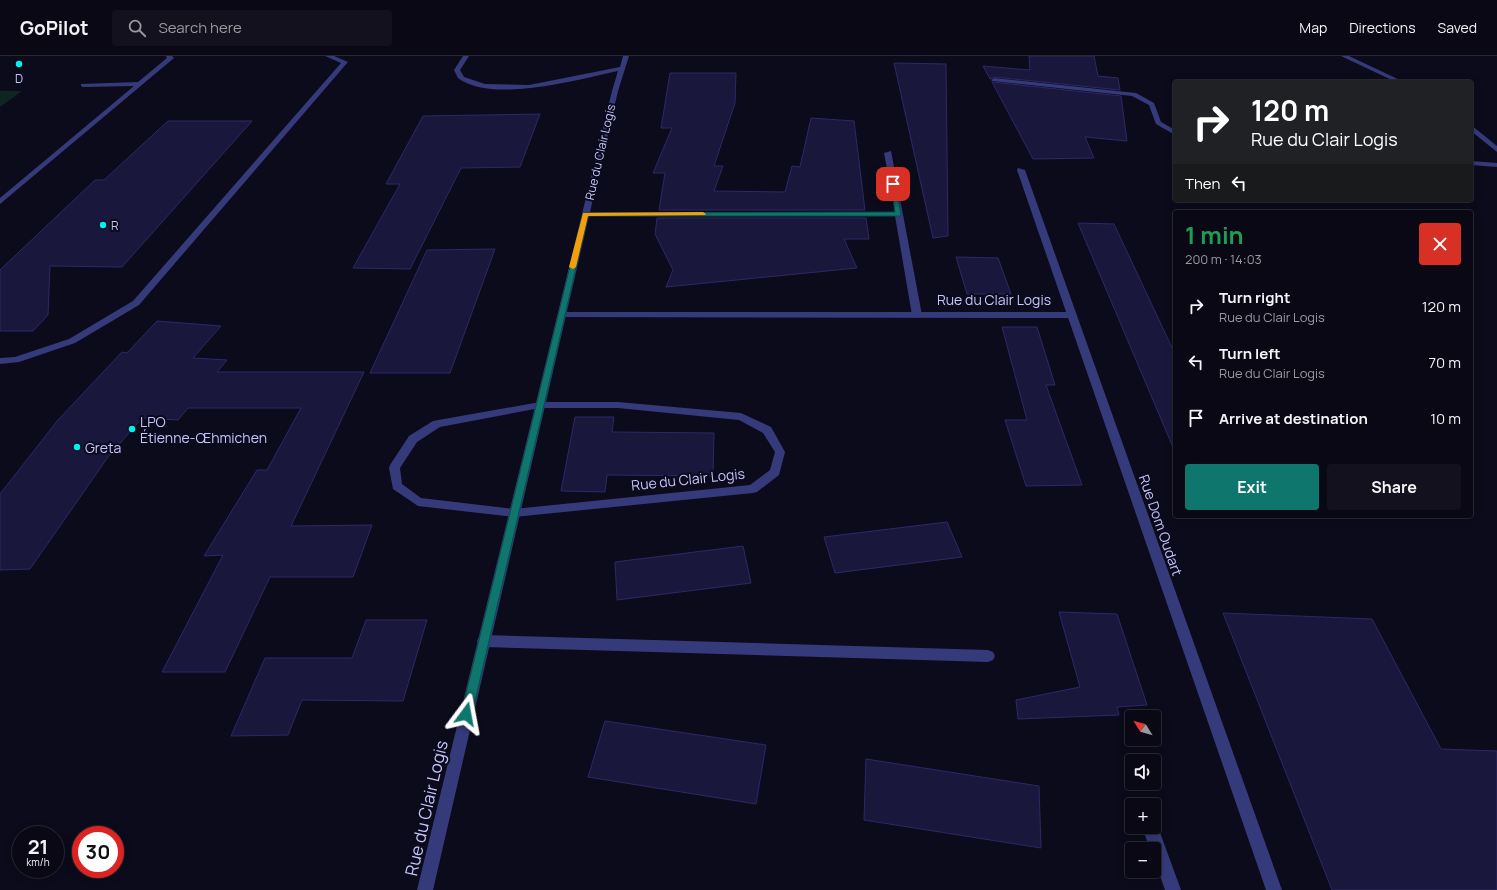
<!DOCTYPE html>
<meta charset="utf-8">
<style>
:root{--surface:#090814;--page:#12111d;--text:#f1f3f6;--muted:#999aa0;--line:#292934;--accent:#0f766e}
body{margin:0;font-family:Manrope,sans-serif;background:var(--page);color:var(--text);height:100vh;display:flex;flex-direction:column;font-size:15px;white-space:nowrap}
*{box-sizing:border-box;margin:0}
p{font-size:13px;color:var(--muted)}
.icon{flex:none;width:22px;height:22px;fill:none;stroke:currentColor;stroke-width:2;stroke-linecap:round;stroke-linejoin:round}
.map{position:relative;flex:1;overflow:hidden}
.sheet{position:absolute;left:1173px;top:154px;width:300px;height:308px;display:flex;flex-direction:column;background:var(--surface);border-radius:4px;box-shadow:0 2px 10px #0003,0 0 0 1px var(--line)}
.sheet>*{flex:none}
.banner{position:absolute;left:1173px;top:24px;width:300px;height:122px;border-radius:4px;box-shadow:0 2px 10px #0003,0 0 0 1px var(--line);background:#202124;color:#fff;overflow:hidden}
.needle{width:26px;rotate:307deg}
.buttons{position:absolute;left:1125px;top:654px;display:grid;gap:8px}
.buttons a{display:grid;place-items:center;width:36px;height:36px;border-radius:4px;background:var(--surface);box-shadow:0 2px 10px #0003,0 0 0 1px var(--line);font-size:20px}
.speed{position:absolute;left:12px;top:770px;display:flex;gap:8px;font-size:20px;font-weight:700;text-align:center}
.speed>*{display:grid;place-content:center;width:52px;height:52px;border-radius:50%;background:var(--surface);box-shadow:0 2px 10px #0003,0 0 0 1px var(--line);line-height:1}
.speed small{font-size:10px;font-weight:400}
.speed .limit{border:6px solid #d22;background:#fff;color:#111}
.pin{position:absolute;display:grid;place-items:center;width:34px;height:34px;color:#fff;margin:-17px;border-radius:8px;box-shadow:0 2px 6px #0006}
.me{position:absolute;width:44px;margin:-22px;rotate:13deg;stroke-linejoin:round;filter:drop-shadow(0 0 3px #0008)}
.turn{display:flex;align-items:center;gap:14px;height:84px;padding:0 12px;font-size:18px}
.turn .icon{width:52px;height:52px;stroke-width:2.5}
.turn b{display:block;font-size:28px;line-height:34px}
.then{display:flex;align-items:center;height:38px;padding:0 12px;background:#0003;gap:8px;font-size:15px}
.round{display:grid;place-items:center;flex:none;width:42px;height:42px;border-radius:4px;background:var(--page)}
.head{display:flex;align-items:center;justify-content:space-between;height:68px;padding:0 12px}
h1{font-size:24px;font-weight:700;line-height:30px;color:#1e9e55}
.button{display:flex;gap:8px;margin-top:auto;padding:8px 12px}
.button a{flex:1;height:46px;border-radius:4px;background:var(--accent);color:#fff;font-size:16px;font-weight:700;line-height:46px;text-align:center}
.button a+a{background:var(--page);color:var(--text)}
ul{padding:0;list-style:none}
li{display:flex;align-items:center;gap:12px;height:56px;padding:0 12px}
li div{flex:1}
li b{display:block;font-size:15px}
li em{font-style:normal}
header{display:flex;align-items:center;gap:24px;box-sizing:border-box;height:56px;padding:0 20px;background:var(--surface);border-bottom:1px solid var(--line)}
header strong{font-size:19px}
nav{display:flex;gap:22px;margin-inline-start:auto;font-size:14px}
.search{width:280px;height:36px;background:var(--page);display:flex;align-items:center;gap:10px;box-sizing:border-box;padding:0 14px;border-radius:4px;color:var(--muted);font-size:15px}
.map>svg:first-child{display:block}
.green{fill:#0e2522}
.building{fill:#1a173c;stroke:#2e2868}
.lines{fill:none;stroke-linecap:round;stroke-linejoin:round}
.service{fill:#353a7b;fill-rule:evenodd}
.minor{fill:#353a7b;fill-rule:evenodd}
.route{fill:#0f766e;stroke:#0a4d48}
.slow{fill:#f59e0b}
.poi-dot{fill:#00f0ec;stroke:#0c0b1b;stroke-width:1.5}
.labels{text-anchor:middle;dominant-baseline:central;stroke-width:4;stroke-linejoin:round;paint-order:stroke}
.far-poi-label{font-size:12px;fill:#c5c5ff;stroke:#0c0b1b}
.far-street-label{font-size:12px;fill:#c5c5ff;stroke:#0c0b1b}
.street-label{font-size:14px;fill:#c5c5ff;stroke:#0c0b1b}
.poi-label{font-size:14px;fill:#c5c5ff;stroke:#0c0b1b;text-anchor:start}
.near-street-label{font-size:17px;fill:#c5c5ff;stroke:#0c0b1b}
</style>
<header>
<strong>GoPilot</strong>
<div class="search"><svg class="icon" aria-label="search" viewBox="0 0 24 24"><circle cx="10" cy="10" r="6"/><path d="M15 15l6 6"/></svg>Search here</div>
<nav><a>Map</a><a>Directions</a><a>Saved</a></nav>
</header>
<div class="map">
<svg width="1497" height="834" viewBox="0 0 1497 834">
<rect width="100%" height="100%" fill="#0c0b1b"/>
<!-- green -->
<polygon class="green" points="0,35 22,35 0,51"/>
<!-- building -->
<g class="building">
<polygon points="1029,0 1094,0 1098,20 1118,22 1120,34 994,21 990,23 983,10 1030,14"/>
<polygon points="894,7 946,8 948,180 933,182"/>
<polygon points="670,17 736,17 735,47 714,110 723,110 714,135 785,136 792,110 800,111 811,62 854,65 865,154 659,154 665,117 653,117 672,72 661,72"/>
<polygon points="992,26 1121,40 1127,85 1085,81 1094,102 1033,103"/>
<polygon points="540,58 520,111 461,112 410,213 353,212 400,128 386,128 423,60"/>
<polygon points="168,65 252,65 122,211 50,210 48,259 33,275 0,275 0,214 95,124 104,124"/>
<polygon points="657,162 866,162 869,183 844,183 857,212 666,231 673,214 655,178"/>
<polygon points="1078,167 1114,168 1175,298 1175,396"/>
<polygon points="495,193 450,317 370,317 427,194"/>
<polygon points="956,201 998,202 1011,238 967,238"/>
<polygon points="157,265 221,270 193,302 227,304 217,316 364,316 291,470 372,469 353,521 270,521 225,616 162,616 223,499 204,500 257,414 267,414 301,352 188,352 178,364 142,362 108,401 30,513 0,514 0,438 58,364 122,296 127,297"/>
<polygon points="1002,271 1037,271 1055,329 1046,329 1082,429 1026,430 1005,364 1027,364"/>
<polygon points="575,361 614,361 612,376 714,377 713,420 607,419 605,436 561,435"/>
<polygon points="947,466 962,501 835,517 824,481"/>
<polygon points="743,490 751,527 617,544 615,506"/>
<polygon points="1059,556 1117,558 1147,649 1117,651 1119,659 1018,663 1016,644 1080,631"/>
<polygon points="1223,557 1372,563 1441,693 1497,695 1497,834 1332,834"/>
<polygon points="366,564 427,564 403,645 302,644 288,679 231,680 265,602 352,602"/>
<polygon points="605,665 766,689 756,748 588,721"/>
<polygon points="866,703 1039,730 1041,792 864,764"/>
</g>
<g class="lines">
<!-- service -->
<g class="service">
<polygon points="166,0 172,0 174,2 0,148 0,142 134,30 83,31 81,30 81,28 138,26 167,2"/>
<polygon points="325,0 334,0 348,6 139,249 75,287 19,306 0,308 0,302 15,301 69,283 133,245 341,7"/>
<path d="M463,0h6l-9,14 4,7 21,7 44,1 91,-18 3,-11h6l-11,35 -3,2 -3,-2 6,-20c-38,8 -127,33 -160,7l-4,-8z"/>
<polygon points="994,22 1136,37 1154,47 1161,66 1175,74 1175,79 1156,68 1149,49 1132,40 992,25 991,24"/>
<polygon points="1471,105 1497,107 1497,111 1471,109"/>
<polygon points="561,256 1072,256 1077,259 1072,262 558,261 558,257"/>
<path d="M540,346h78l123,11 30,14 14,25 -6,23 -22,17 -4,1 -239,24 -96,-11 -25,-17 -4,-21 1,-3 19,-29 24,-15zM540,352h78l121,12 24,13 12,19 -5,18 -20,15 -236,24 -93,-11 -19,-14 -2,-16 17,-26 23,-15z"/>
<polygon points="484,579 988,594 993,596 995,600 993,604 988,606 484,591 479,589 477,585 479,581"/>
<polygon points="1154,765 1158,771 1181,834 1165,834 1154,803 1154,793 1150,793 1142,771 1154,771"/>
</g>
<!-- minor -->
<g class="minor">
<polygon points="1341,0 1349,0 1404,26 1396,26"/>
<polygon points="615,33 618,35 590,156 895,156 884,97 891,95 922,259 917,262 912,259 895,160 589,160 433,834 417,834 612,35"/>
<polygon points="1471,69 1497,90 1497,96 1471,75"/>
<polygon points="1018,112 1025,114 1282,834 1266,834 1017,114"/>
</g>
</g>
<!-- route -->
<polygon class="route" points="891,126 896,128 901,160 588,160 472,658 470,662 466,664 462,662 461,658 583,157 895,156"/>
<!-- slow -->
<polygon class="slow" points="703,156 706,158 705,159 588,160 576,211 573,213 569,211 583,157"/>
<!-- markers -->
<g class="poi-dot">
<circle cx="19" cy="8" r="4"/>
<circle cx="103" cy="169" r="4"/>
<circle cx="132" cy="373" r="4"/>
<circle cx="77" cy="391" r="4"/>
</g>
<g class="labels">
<!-- far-poi labels -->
<g class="far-poi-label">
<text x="19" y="22">D</text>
<text x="111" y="169" text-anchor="start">R</text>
</g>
<!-- far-street labels -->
<g class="far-street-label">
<text transform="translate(600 96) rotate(-77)">Rue du Clair Logis</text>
</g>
<!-- street labels -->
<g class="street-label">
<text x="994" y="243">Rue du Clair Logis</text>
<text transform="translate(688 423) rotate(-6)">Rue du Clair Logis</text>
<text transform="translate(1161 469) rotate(71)">Rue Dom Oudart</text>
</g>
<!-- poi labels -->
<g class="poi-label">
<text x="140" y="365">LPO<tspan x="140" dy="16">Étienne-Œhmichen</tspan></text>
<text x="85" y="391">Greta</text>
</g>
<!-- near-street labels -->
<g class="near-street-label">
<text transform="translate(426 752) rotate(-77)">Rue du Clair Logis</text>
</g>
</g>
</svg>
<div class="buttons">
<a><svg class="needle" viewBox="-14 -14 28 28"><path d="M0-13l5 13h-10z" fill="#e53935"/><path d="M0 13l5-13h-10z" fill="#999aa0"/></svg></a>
<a><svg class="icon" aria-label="sound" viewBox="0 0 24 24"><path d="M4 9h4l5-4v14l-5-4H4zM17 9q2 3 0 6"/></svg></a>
<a>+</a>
<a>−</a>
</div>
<div class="speed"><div>21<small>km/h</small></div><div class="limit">30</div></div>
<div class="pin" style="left:893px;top:128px;background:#d93025"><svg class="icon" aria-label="arrive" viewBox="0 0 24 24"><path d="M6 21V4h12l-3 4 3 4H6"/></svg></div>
<svg class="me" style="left:466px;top:658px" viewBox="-20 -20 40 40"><path d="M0-17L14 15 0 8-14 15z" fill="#0f766e" stroke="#fff" stroke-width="4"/></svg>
<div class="banner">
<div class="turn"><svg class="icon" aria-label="right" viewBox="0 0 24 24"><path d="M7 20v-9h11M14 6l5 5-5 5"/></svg><div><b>120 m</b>Rue du Clair Logis</div></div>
<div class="then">Then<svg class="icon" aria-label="left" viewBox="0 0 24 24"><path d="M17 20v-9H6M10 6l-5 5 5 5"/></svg></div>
</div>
<section class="sheet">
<div class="head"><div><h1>1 min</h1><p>200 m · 14:03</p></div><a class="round" style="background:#d93025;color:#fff"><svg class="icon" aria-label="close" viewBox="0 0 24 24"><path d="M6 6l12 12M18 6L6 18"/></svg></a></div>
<ul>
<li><svg class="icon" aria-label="right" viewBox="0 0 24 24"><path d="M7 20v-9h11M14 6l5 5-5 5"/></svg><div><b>Turn right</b><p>Rue du Clair Logis</p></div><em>120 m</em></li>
<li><svg class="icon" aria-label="left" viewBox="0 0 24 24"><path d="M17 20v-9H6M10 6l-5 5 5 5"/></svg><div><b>Turn left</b><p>Rue du Clair Logis</p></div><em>70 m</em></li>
<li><svg class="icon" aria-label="arrive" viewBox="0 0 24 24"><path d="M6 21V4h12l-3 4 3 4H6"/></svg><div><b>Arrive at destination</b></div><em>10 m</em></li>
</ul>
<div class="button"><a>Exit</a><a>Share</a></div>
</section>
</div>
